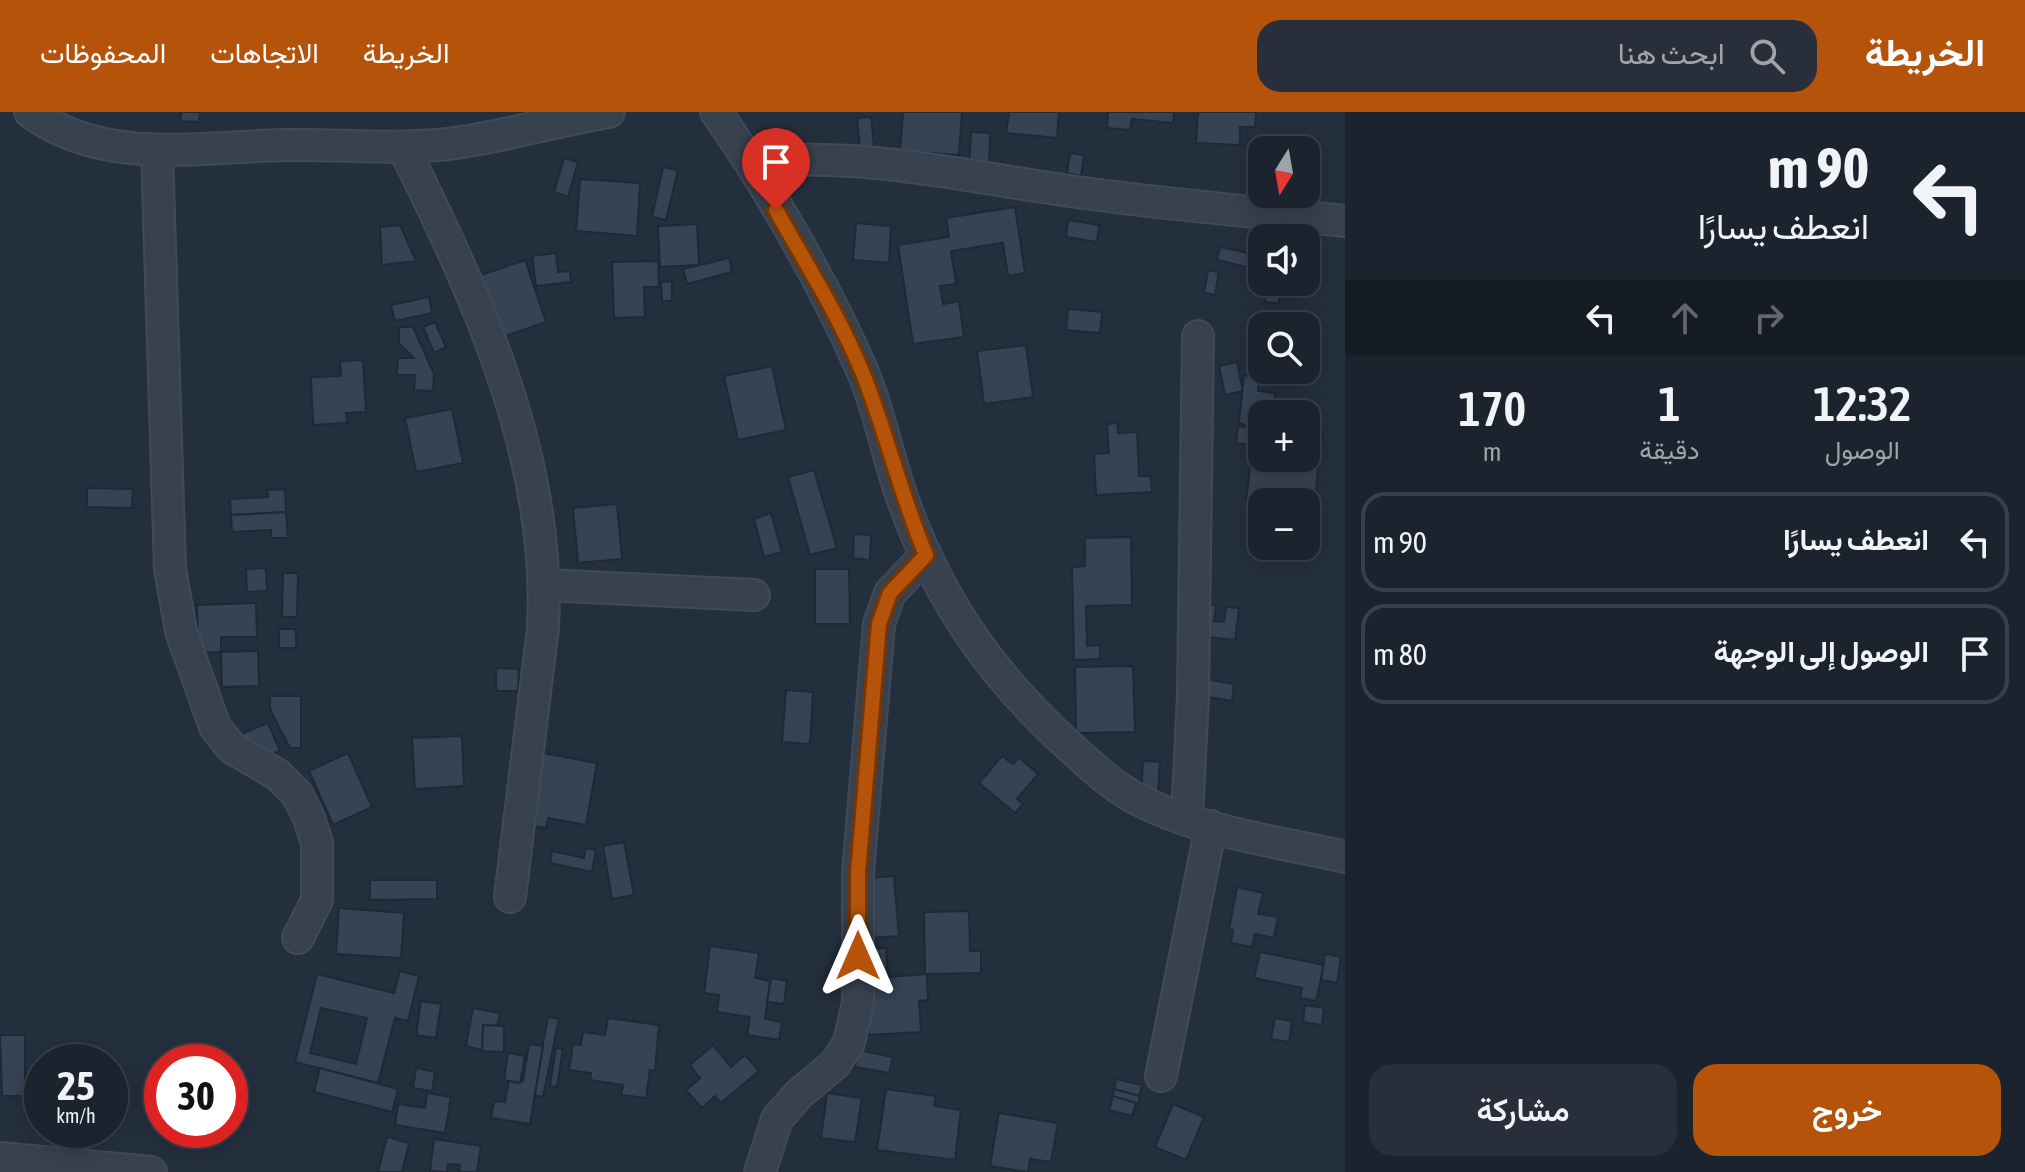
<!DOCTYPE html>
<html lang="ar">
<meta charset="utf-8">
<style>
:root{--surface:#1b232e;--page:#282f3a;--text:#f1f3f6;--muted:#a0a4aa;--line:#39404a;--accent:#b45309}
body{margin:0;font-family:"Asap Condensed",Vazirmatn,sans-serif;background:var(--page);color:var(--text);direction:rtl;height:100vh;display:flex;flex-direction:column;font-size:30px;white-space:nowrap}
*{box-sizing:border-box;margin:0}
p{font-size:26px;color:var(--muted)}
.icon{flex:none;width:44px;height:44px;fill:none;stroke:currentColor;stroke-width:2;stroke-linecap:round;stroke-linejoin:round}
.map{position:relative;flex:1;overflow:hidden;direction:ltr}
.panel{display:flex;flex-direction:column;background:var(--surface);width:680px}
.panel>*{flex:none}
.top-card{background:#1b232e;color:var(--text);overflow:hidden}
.needle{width:52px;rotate:191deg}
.fabs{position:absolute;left:1248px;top:24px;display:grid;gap:16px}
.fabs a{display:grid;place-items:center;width:72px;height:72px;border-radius:16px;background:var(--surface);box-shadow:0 4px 20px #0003,0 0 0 2px var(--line);font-size:40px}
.speed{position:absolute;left:24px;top:932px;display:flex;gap:16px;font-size:40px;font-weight:700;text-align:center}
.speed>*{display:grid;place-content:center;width:104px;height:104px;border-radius:50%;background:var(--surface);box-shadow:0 4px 20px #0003,0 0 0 2px var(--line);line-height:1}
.speed small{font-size:20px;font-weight:400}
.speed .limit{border:12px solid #d22;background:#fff;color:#111}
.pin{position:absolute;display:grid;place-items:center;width:68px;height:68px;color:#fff;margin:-82px -34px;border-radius:50% 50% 50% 0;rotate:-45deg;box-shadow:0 0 8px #0007}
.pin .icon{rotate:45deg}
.me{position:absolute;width:88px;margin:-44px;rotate:0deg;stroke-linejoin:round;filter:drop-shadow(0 0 6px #0008)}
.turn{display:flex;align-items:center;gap:28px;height:168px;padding:0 24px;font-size:36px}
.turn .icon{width:104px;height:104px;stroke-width:2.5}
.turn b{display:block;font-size:56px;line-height:68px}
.lanes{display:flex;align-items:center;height:76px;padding:0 24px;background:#0003;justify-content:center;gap:40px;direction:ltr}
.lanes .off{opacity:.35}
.eta{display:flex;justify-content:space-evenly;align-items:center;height:136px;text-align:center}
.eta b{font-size:48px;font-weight:600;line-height:56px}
.cta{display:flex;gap:16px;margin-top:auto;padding:16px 24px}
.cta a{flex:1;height:92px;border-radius:24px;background:var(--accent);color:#fff;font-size:32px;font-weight:600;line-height:92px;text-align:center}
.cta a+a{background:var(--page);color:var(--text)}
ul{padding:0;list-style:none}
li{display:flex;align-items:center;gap:24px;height:100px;margin:0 16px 12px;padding:0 8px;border:4px solid var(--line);border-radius:24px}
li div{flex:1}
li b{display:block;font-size:30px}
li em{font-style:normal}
header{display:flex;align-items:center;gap:48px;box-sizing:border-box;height:112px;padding:0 40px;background:var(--accent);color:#fff}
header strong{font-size:38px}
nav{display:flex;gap:44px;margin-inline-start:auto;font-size:28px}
.search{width:560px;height:72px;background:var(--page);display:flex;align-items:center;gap:20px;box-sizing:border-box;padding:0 28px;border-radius:24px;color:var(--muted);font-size:30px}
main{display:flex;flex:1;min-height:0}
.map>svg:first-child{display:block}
.building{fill:#364354;stroke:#1f2835;stroke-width:2;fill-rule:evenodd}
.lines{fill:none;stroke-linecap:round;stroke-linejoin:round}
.street-casing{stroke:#414a57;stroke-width:34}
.street{stroke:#38414e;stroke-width:30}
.route-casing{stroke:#753606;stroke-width:20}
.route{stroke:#b45309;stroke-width:14}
</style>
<header>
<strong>الخريطة</strong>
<div class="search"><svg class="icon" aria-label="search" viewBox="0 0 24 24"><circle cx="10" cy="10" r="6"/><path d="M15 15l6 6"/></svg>ابحث هنا</div>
<nav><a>الخريطة</a><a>الاتجاهات</a><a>المحفوظات</a></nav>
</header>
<main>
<section class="panel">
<div class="top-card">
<div class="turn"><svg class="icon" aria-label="left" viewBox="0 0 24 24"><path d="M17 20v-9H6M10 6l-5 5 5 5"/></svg><div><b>90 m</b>انعطف يسارًا</div></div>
<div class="lanes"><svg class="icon" aria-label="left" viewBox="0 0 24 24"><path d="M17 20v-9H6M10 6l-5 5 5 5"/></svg><svg class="icon off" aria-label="ahead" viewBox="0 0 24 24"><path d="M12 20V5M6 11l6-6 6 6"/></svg><svg class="icon off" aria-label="right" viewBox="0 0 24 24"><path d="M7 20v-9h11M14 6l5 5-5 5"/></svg></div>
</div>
<div class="eta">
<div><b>12:32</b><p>الوصول</p></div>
<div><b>1</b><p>دقيقة</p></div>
<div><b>170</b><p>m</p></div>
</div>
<ul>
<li><svg class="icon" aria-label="left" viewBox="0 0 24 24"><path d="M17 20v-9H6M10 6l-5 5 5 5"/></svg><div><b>انعطف يسارًا</b></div><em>90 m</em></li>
<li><svg class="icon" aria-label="arrive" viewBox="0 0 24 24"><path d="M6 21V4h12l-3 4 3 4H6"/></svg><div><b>الوصول إلى الوجهة</b></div><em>80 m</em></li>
</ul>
<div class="cta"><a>خروج</a><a>مشاركة</a></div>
</section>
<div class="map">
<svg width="1345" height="1060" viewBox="0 0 1345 1060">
<rect width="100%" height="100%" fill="#242f3e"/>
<!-- building -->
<g class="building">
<polygon points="181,0 200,0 199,10 181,9"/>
<polygon points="903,0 962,0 959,43 900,39"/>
<polygon points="1009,0 1059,0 1057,26 1006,21"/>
<polygon points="1108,0 1174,0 1173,11 1132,7 1130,18 1107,16"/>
<polygon points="1198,0 1256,0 1255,15 1240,15 1240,33 1196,31"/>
<polygon points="871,5 874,34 860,36 857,6"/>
<polygon points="971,20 990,21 989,59 969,58"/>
<polygon points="1070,41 1084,43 1081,64 1067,61"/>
<polygon points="564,46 578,50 568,85 554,80"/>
<polygon points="663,55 678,58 666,108 652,105"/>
<polygon points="580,67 640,71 637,124 576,119"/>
<polygon points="1015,95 1025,161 1008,164 1003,131 951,139 956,172 940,174 943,192 959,189 964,225 913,232 898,133 949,125 946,106"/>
<polygon points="1068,108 1099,113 1097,130 1066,125"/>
<polygon points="856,111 891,114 889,151 853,148"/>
<polygon points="697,112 699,153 660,155 658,114"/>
<polygon points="400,113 416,149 382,153 380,115"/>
<polygon points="1220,135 1258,143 1255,157 1217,148"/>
<polygon points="556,141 558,160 570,159 571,170 536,174 532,144"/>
<polygon points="729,146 732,160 687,172 683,157"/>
<polygon points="525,148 546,210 499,226 478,164"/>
<polygon points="658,149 659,175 644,175 645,205 614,206 612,150"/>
<polygon points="1208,158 1219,160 1215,183 1204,181"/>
<polygon points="672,169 672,189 662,189 661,170"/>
<polygon points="1266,170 1280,170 1279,191 1265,190"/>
<polygon points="429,185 432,201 395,209 391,193"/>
<polygon points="1068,197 1102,200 1100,221 1066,218"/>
<polygon points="435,210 446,235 434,241 423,215"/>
<polygon points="399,215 413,215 434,262 433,279 414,278 415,263 397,263 398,246 414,246 399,231"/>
<polygon points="1026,233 1033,285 984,292 977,239"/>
<polygon points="363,248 366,300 346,301 347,311 313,313 311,265 341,264 340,249"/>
<polygon points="1237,250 1243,279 1225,283 1219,254"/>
<polygon points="772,254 786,318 738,328 724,264"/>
<polygon points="1244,263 1260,265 1258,279 1275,281 1273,302 1262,302 1262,334 1236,331 1238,314 1254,316 1239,311"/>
<polygon points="452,297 463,351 416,360 405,306"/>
<polygon points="1117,311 1118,321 1137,320 1139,364 1151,364 1152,380 1096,383 1094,342 1109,341 1107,312"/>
<polygon points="1306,319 1323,321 1320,340 1306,339"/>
<polygon points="1268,346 1297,346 1296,354 1318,357 1314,398 1306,397 1306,390 1246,390 1250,355 1267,357"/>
<polygon points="814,358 837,436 810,443 788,365"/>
<polygon points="87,376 133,377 132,396 87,395"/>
<polygon points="285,377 286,400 231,403 230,387 268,385 267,378"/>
<polygon points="617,392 622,447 578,451 573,396"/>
<polygon points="286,400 288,426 271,426 271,418 232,420 231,403"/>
<polygon points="771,401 782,440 764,445 754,407"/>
<polygon points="854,422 871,423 870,448 853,446"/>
<polygon points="1131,425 1132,493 1086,494 1087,534 1100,533 1100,547 1074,548 1072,455 1085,454 1085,426"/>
<polygon points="266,456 267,479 247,480 246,457"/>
<polygon points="815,457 849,457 850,512 815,512"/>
<polygon points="283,461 298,461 297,505 282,505"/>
<polygon points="256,491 257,525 221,525 221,540 198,541 197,493"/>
<polygon points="1194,491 1216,493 1214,509 1224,510 1226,495 1239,496 1235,528 1190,523"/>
<rect x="279" y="517" width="17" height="19"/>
<polygon points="258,539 259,574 222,575 221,540"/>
<polygon points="1133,554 1135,620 1076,621 1075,555"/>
<polygon points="496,556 519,557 518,579 496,579"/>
<polygon points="1206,567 1234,572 1232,589 1203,584"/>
<polygon points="786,578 813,580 810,632 782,630"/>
<polygon points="270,584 301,584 301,636 290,636 270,597"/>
<polygon points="268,611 280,639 253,650 241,622"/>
<polygon points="462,624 464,674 415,677 412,626"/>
<polygon points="538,640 597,651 586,713 548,706 546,716 525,713"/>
<polygon points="348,641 372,695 333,713 309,659"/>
<polygon points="1002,644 1013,652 1019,645 1038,662 1017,687 1023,692 1015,701 979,671"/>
<polygon points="1143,649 1160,650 1158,680 1141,679"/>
<polygon points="624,730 634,783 612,787 603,734"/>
<polygon points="586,736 596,738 592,760 550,751 552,739 584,746"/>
<polygon points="894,764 899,824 859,827 855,767"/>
<polygon points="370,768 437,768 437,787 370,788"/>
<polygon points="1237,775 1263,781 1258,802 1278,805 1274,826 1255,822 1252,835 1231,831 1233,818 1229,817"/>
<polygon points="339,796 404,801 401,846 336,842"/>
<polygon points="969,799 970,839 981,839 981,861 925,862 924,800"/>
<polygon points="710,834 759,841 755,866 770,869 765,907 782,910 779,928 747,923 750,905 717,900 719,883 704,881"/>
<polygon points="886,836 888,865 927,862 928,888 919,889 921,920 869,923 863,837"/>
<polygon points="1260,840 1324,853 1316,889 1300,886 1302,876 1254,866"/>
<polygon points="1325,842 1341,845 1337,871 1321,868"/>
<path d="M400,859l19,5 -11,45 -13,-3 -17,65 -83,-21 22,-88 77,19zM321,896l46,10 -11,46 -46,-11z"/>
<polygon points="771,866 787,869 784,892 767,890"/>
<polygon points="421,889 441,892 436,926 416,923"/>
<polygon points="1305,893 1324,896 1322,913 1303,910"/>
<polygon points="473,896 500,901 497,915 486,914 482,938 466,934"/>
<polygon points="548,905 559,907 543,985 533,983"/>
<polygon points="608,906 659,913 655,959 650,958 646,986 621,983 623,973 590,968 591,961 569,958 573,932 581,933 583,920 605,923"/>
<polygon points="1275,906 1292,909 1289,930 1271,927"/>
<polygon points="483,913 504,914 504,940 482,939"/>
<polygon points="0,923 25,923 25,984 2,984"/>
<polygon points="529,932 543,934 530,1012 491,1006 494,989 505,990 509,967 523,969"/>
<polygon points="713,933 731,955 745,943 759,959 721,991 715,984 702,996 686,978 700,966 690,953"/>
<polygon points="556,936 563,937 557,975 550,974"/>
<polygon points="858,938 893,945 889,961 855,955"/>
<polygon points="508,941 525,944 520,971 504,968"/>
<polygon points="320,956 398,977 392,1000 314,980"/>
<polygon points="416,956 435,960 432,979 413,976"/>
<polygon points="1116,967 1142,973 1139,986 1114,980"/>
<polygon points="886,977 936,984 934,994 961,998 955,1048 877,1038"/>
<polygon points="1114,977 1140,984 1137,995 1111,989"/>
<polygon points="427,981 451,985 445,1021 395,1013 398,992 425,996"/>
<polygon points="827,981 862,986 855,1030 821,1026"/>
<polygon points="1113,984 1136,991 1132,1004 1109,998"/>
<polygon points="1173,992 1204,1005 1186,1048 1155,1035"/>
<polygon points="999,1001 1058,1011 1051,1050 1030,1047 1028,1060 990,1054"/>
<polygon points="387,1025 409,1031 402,1060 378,1060"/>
<polygon points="434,1027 481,1034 477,1060 459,1060 460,1053 448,1052 447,1060 430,1059"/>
</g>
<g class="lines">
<defs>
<g id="street">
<path d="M30,0c73,54 170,35 254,33 55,-1 109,5 164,-1 54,-7 108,-23 161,-32"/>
<path d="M716,0c53,75 109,174 146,258 18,42 25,85 40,127 36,102 88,177 167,249 21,19 41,38 66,52 63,34 141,43 210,59"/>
<path d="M403,35c74,149 149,311 140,481l-33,269"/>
<polyline points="157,39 170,457 181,519 215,615 232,636 278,663 297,682 309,706 317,731 317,788 298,826"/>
<path d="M752,51c110,-13 224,16 332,30 87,12 174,19 261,28"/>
<polyline points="545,473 754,483"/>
<polyline points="1187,707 1193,583 1198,224"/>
<polyline points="1161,964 1211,714"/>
<polyline points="0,1046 151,1060"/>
<polyline points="760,1060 777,1007 799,982 835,952 849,931 858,890 858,761 879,512 890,481 926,443"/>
</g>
</defs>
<!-- street casing -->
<use href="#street" class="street-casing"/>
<!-- street -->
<use href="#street" class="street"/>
</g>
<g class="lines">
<defs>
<path id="route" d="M776,98c30,54 64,107 87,164 24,60 38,122 63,181l-36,38 -11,31 -21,249v83"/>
</defs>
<!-- route casing -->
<use href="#route" class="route-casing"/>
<!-- route -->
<use href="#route" class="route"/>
</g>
</svg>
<div class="fabs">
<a><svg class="needle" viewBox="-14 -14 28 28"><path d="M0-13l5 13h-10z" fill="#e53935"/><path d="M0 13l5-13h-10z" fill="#a0a4aa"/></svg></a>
<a><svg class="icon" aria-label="sound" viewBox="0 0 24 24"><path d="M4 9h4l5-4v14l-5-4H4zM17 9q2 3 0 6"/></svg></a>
<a><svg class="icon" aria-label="search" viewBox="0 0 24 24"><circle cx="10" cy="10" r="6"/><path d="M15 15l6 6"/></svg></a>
<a>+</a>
<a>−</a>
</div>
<div class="speed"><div>25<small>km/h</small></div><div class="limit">30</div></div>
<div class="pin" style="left:776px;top:98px;background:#d93025"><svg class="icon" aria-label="arrive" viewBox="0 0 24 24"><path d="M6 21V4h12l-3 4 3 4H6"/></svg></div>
<svg class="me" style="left:858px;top:844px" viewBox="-20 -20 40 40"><path d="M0-17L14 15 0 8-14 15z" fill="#b45309" stroke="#fff" stroke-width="4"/></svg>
</div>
</main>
